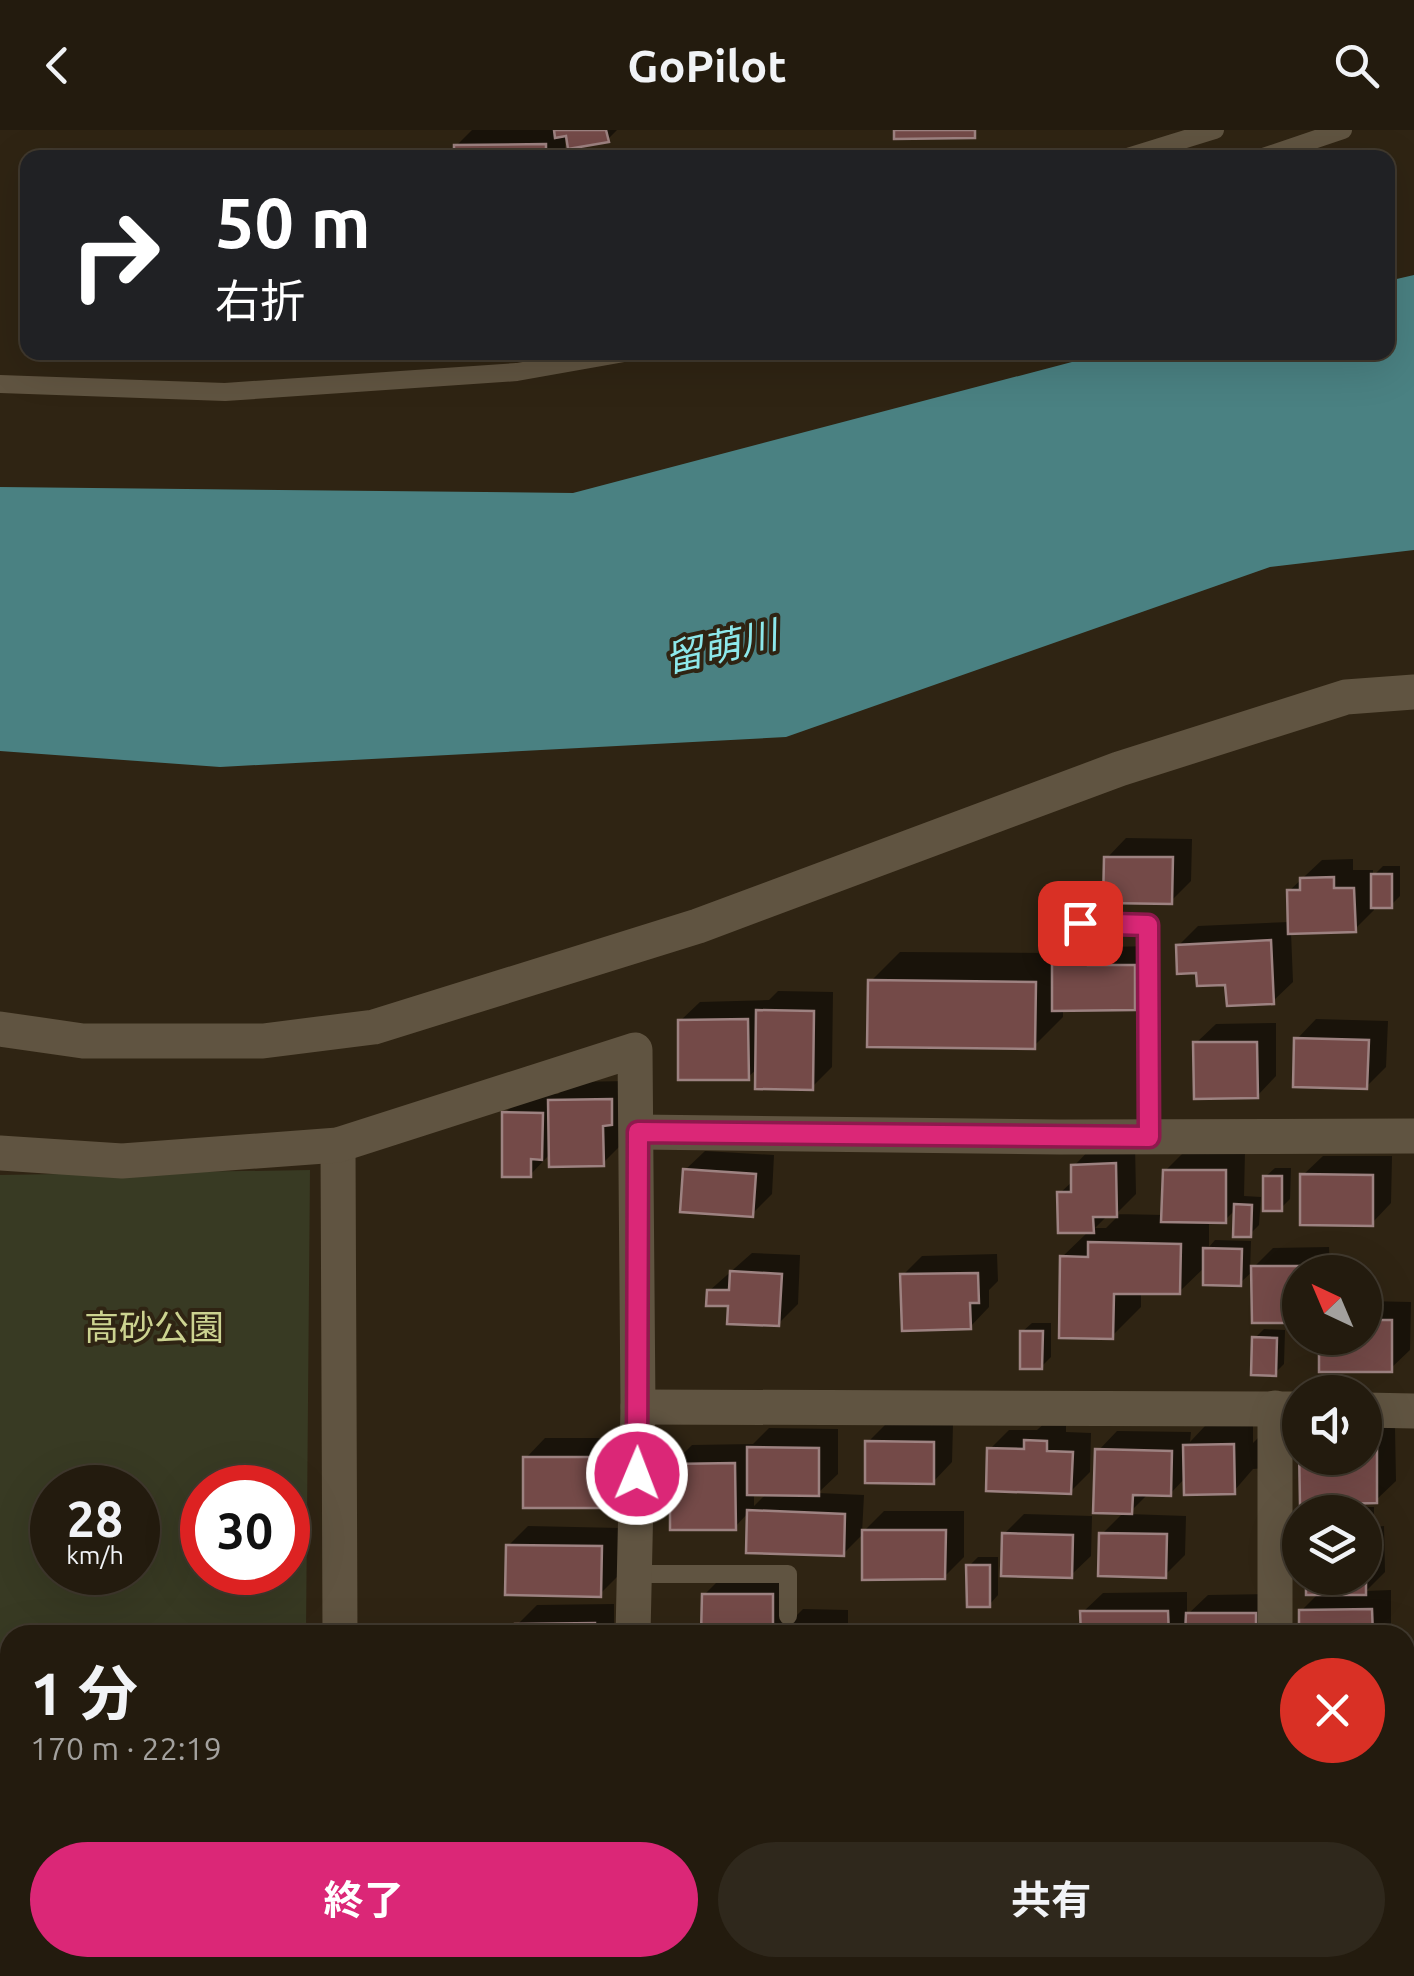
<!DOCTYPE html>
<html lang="ja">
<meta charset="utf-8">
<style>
:root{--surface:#231b0e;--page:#2f281c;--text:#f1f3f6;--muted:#a3a19e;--line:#40392e;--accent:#db2777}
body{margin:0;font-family:Ubuntu,"Noto Sans JP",sans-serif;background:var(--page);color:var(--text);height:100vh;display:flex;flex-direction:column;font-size:38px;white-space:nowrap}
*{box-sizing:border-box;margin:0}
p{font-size:32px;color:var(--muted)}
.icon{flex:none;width:55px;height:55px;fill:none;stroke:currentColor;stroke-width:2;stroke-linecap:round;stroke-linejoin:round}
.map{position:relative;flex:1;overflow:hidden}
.panel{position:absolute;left:0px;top:1495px;width:1415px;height:352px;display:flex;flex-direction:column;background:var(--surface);border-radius:30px 30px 0 0;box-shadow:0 10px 40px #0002,0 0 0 2px var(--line)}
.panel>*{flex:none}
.banner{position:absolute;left:20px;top:20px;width:1375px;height:210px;border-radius:20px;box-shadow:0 10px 40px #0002,0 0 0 2px var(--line);background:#202124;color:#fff;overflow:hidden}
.needle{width:65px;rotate:316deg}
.tools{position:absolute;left:1282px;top:1125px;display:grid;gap:20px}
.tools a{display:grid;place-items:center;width:100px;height:100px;border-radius:50%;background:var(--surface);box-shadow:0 10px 40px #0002,0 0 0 2px var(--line);font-size:50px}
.speed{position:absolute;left:30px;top:1335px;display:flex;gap:20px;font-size:50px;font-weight:700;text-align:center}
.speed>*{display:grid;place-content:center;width:130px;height:130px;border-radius:50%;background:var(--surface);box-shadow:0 10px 40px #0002,0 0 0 2px var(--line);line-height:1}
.speed small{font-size:25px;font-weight:400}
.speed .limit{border:15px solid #d22;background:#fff;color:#111}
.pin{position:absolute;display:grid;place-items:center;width:85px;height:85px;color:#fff;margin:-42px;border-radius:20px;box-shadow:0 5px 15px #0006}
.me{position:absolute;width:110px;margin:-55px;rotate:1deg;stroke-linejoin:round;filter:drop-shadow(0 0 8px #0008)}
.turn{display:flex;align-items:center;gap:35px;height:210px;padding:0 30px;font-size:45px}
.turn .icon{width:130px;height:130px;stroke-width:2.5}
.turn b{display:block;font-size:70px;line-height:85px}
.round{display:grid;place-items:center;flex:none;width:105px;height:105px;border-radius:52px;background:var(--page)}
.headline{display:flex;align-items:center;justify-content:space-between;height:170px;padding:0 30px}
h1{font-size:60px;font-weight:700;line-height:75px}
.cta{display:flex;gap:20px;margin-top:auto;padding:20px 30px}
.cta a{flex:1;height:115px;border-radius:60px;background:var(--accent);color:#fff;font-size:40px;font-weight:700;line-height:115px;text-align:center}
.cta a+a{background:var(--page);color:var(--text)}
header{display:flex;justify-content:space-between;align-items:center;height:130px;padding:0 30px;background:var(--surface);font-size:45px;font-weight:700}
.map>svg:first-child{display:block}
.green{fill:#383a23;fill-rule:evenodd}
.water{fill:#4a8182}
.shadow{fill:#0007;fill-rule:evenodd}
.building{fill:#744a48;stroke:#9d8281;stroke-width:2.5}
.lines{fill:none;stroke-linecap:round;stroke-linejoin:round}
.service{stroke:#605441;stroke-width:18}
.minor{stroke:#605441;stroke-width:35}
.tertiary{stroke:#605441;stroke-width:42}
.route-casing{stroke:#8e194d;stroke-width:25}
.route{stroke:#db2777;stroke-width:18}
.labels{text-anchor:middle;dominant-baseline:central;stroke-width:8;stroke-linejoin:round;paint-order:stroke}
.park-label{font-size:35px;fill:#ccd390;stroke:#2f2413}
.water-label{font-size:38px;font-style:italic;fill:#8de8eb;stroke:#2f2413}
</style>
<header><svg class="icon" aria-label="back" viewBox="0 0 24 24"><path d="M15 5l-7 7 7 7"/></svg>GoPilot<svg class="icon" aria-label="search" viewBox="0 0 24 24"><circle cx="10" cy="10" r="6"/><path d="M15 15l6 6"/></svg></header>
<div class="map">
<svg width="1414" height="1846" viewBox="0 0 1414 1846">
<rect width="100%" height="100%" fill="#2f2413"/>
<!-- green -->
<path class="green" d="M310,1040l-4,465h-296v212l-10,-1v-671zM52,1358h86v84h-86zM202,1358h86v84h-86z"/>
<!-- water -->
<polygon class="water" points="1414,145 1414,420 1270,437 786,607 220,637 0,621 0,357 573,363 1106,223 1388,222 1388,151"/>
<!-- shadow -->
<g class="shadow">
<polygon points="472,0 617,0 607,10 565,2 565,28 456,28 456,16"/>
<polygon points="1126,708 1192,709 1191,751 1171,771 1107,728"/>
<polygon points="1353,729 1353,740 1373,740 1373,746 1383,736 1400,736 1400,766 1391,775 1374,776 1374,780 1355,799 1291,802 1293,852 1273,871 1198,840 1178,816 1198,796 1290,792 1289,761 1322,730"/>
<polygon points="1074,804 1107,804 1106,817 1154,816 1154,858 1134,878 1063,879 1063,887 1034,916 871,851 900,822 1055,823"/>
<polygon points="778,861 833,862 832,937 812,957 758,938 748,947 680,891 700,872 769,870"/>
<polygon points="1316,889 1388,891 1386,937 1366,957 1297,909"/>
<polygon points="1276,893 1276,946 1257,966 1196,913 1216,894"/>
<polygon points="630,951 622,1014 602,1034 551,1023 530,1045 505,983 525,963 558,964 570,952"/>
<path d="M1135,1015l1,49 -20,20 48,1 1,-44 20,-20h60l-1,45 17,1 -2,28 -9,9 -14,-25 -11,11h-16v27l6,-7 36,1 -1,30 23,-23 56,-1 1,25h-30v48l-46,-50 -14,13 -34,-17 -27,26 -38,-1v16l-29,29 -50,-79 27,-26 -29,-38 14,-13v-14l19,-20zM1109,1084h11l-14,14h-11z"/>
<polygon points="705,1021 774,1025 772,1064 752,1084 685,1040"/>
<polygon points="1323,1026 1392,1026 1391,1073 1372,1093 1303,1045"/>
<polygon points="1275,1038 1291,1038 1290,1069 1281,1078 1265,1047"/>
<polygon points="752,1123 800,1125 798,1174 778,1194 730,1174 709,1161"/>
<polygon points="997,1124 998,1151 989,1160 989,1177 970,1197 903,1145 922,1126"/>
<polygon points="1365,1171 1411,1172 1410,1220 1390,1239 1321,1239 1322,1208 1365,1208"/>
<polygon points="1032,1193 1051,1193 1051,1227 1041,1237 1022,1202"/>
<polygon points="1264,1199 1285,1200 1284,1234 1275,1243 1255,1208"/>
<polygon points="888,1292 953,1294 952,1332 933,1352 868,1312"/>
<polygon points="1046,1292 1066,1293 1066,1302 1091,1303 1090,1342 1070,1362 990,1319 1009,1300 1037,1300"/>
<polygon points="1205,1296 1253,1296 1253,1313 1261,1305 1265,1338 1253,1339 1234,1361 1186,1347 1170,1364 1149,1363 1128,1384 1186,1386 1185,1425 1165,1445 1102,1404 1125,1381 1098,1321 1117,1301 1191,1302 1190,1312"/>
<path d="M769,1298l69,1v45l-20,19 46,2 -2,38 22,-22h80v46l-20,20 -79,-45 -22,22 -94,-42 -14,15 -63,-62 20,-20 61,-1zM754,1363h13l-13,13z"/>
<polygon points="1365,1298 1395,1298 1396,1351 1376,1370 1302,1372 1302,1328 1365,1328"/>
<polygon points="545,1308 627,1308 627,1356 607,1376 526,1328"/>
<polygon points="1328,1377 1374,1377 1374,1397 1384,1396 1385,1442 1366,1461 1391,1460 1391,1499 1385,1505 1301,1505 1301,1481 1320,1462 1308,1462 1308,1448 1368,1446 1365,1382 1322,1382"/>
<polygon points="1024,1384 1092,1386 1091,1426 1071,1445 1004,1404"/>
<polygon points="528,1396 621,1398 620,1444 600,1464 508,1416"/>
<polygon points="978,1427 998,1427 998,1465 989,1475 969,1436"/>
<polygon points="724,1445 792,1445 791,1491 803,1479 848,1480 848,1505 704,1505 704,1465"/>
<polygon points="1187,1462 1187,1485 1208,1465 1275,1464 1275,1505 1083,1505 1083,1482 1103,1463"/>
<polygon points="614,1474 614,1505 517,1505 517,1495 537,1475"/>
<polygon points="1405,1564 1412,1564 1411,1620 1405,1627"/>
<polygon points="150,1838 239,1838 239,1846 147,1846"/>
<polygon points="262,1838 359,1838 358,1846 253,1846"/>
<polygon points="559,1838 622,1838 622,1846 550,1846"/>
<polygon points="738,1839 765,1839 765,1846 731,1846"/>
<polygon points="932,1840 990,1841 990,1846 926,1846"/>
<polygon points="1009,1840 1054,1841 1054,1846 1004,1846"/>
<polygon points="1331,1840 1331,1846 1268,1846 1272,1841"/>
<polygon points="1133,1841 1188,1842 1188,1846 1128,1846"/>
</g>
<!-- building -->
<g class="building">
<polygon points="554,0 606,0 609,12 568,19 566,6 555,8"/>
<polygon points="894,0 975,0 975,8 894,9"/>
<polygon points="546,14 546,28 454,28 454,15"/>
<polygon points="1104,727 1173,727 1172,774 1103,773"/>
<rect x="1371" y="744" width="21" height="34"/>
<polygon points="1334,747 1334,758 1354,758 1356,802 1288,804 1287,760 1300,760 1300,748"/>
<polygon points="1271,810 1274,874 1227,876 1225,855 1197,856 1196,843 1177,844 1176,815"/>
<polygon points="1052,822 1088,822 1088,835 1135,835 1135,880 1052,881"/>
<polygon points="868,850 1036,852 1035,919 867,917"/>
<polygon points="756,880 814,881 813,960 755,959"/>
<polygon points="748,889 749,950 678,950 678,890"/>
<polygon points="1294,908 1369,910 1367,959 1293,957"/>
<polygon points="1193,912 1257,912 1258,968 1194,969"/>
<polygon points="612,969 612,995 603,996 604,1036 549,1037 548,970"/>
<polygon points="502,982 543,983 542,1030 531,1029 531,1047 502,1047"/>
<polygon points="1116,1033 1117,1087 1093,1087 1094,1103 1058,1103 1057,1062 1071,1062 1071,1035"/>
<polygon points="683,1039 756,1044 753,1087 680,1082"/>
<polygon points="1163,1040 1226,1040 1226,1093 1161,1092"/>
<polygon points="1300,1044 1373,1045 1373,1096 1300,1095"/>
<rect x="1263" y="1046" width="19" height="35"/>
<polygon points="1234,1074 1252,1075 1251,1107 1233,1107"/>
<polygon points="1088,1112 1181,1114 1180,1164 1114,1164 1113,1209 1059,1208 1060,1126 1088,1127"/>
<polygon points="1203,1118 1242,1119 1241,1156 1203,1155"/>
<polygon points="1251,1136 1311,1136 1311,1142 1300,1142 1300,1193 1252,1193"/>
<polygon points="730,1141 782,1144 779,1196 727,1194 728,1176 706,1176 707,1160 729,1160"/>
<polygon points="978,1143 979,1173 970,1173 971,1199 902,1201 900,1144"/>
<polygon points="1365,1190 1392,1190 1392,1242 1319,1242 1319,1208 1365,1208"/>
<polygon points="1020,1201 1043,1201 1042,1239 1020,1239"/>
<polygon points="1252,1207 1277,1208 1276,1246 1251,1245"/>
<polygon points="1024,1310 1047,1311 1047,1321 1073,1322 1071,1364 986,1361 987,1318 1024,1319"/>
<polygon points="865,1311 934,1312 934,1354 865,1353"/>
<polygon points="1234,1314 1235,1364 1184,1365 1183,1315"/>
<polygon points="1377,1316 1377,1373 1300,1375 1299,1318 1300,1328 1365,1328 1365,1317"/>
<polygon points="747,1317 819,1318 819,1366 747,1365"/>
<polygon points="1095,1319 1172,1321 1171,1366 1133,1365 1132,1384 1093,1383"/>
<rect x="523" y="1327" width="85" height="51"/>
<polygon points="735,1333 736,1400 670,1400 670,1334"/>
<polygon points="747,1380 845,1384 844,1426 746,1423"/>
<polygon points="862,1400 946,1400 945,1449 862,1450"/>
<polygon points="1002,1403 1073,1405 1072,1448 1001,1446"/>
<polygon points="1099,1403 1167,1404 1166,1448 1098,1446"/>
<polygon points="506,1415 602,1416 601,1467 505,1465"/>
<polygon points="1366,1415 1366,1465 1306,1465 1306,1448 1365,1448"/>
<polygon points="966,1435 990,1435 990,1477 967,1477"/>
<polygon points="702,1464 773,1464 773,1505 701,1505"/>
<polygon points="1372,1479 1373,1505 1299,1505 1299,1480"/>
<polygon points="1080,1481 1168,1481 1169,1505 1081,1505"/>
<polygon points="1186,1483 1256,1483 1256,1505 1185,1505"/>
<polygon points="595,1493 595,1505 515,1505 515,1494"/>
<polygon points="781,1498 830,1499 830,1505 781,1505"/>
<polygon points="145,1839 213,1840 213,1846 145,1846"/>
</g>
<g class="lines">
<!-- service -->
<g class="service">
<polyline points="1124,28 1215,0"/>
<polyline points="1260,28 1343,0"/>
<polyline points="0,254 225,262 517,242 630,222"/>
<polyline points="1080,793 1148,795 1149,1007"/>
<polyline points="634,1444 788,1444 788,1486"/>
</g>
<!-- minor -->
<g class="minor">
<polyline points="0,899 83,911 263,911 374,897 698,796 1119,639 1346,567 1414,562"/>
<polyline points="638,1002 1060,1007 1414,1006"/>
<polyline points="338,1015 340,1505"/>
<polyline points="0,1023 122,1031 338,1015 635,920 638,1277 633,1505"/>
<polyline points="638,1277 1300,1279"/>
<polyline points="1365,1280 1414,1281"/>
<polyline points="1275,1505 1275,1278"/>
<polyline points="627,1838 627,1846"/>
<polyline points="71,1846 71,1838"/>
</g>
<!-- tertiary -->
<g class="tertiary">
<polyline points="0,1777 10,1777"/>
<polyline points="1405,1783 1414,1783"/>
</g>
</g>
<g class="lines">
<defs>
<polyline id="route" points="637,1344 638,1002 1149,1007 1148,795 1080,793"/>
</defs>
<!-- route casing -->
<use href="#route" class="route-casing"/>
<!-- route -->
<use href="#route" class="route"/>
</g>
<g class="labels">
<!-- park labels -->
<g class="park-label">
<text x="154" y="1197">高砂公園</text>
</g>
<!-- water labels -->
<g class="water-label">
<text transform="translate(721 516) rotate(-13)">留萌川</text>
</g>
</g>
</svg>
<div class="tools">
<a><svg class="needle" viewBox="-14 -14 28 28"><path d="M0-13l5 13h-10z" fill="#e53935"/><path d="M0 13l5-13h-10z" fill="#a3a19e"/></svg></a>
<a><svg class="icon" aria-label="sound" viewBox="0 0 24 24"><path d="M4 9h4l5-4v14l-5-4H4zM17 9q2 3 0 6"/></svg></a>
<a><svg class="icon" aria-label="layers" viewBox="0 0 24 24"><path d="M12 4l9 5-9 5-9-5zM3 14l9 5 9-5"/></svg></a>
</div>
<div class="speed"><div>28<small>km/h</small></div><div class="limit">30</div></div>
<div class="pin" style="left:1080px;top:793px;background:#d93025"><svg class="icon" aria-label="arrive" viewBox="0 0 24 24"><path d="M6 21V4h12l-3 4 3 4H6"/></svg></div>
<svg class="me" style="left:637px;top:1344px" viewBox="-20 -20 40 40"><circle r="17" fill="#db2777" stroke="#fff" stroke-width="3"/><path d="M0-11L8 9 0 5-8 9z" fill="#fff"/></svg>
<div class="banner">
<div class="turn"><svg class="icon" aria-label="right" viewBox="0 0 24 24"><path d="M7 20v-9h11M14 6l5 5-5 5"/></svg><div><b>50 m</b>右折</div></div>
</div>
<section class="panel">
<div class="headline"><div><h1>1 分</h1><p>170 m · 22:19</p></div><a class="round" style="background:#d93025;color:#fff"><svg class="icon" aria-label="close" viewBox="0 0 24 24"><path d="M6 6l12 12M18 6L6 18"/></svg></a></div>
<div class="cta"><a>終了</a><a>共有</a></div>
</section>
</div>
